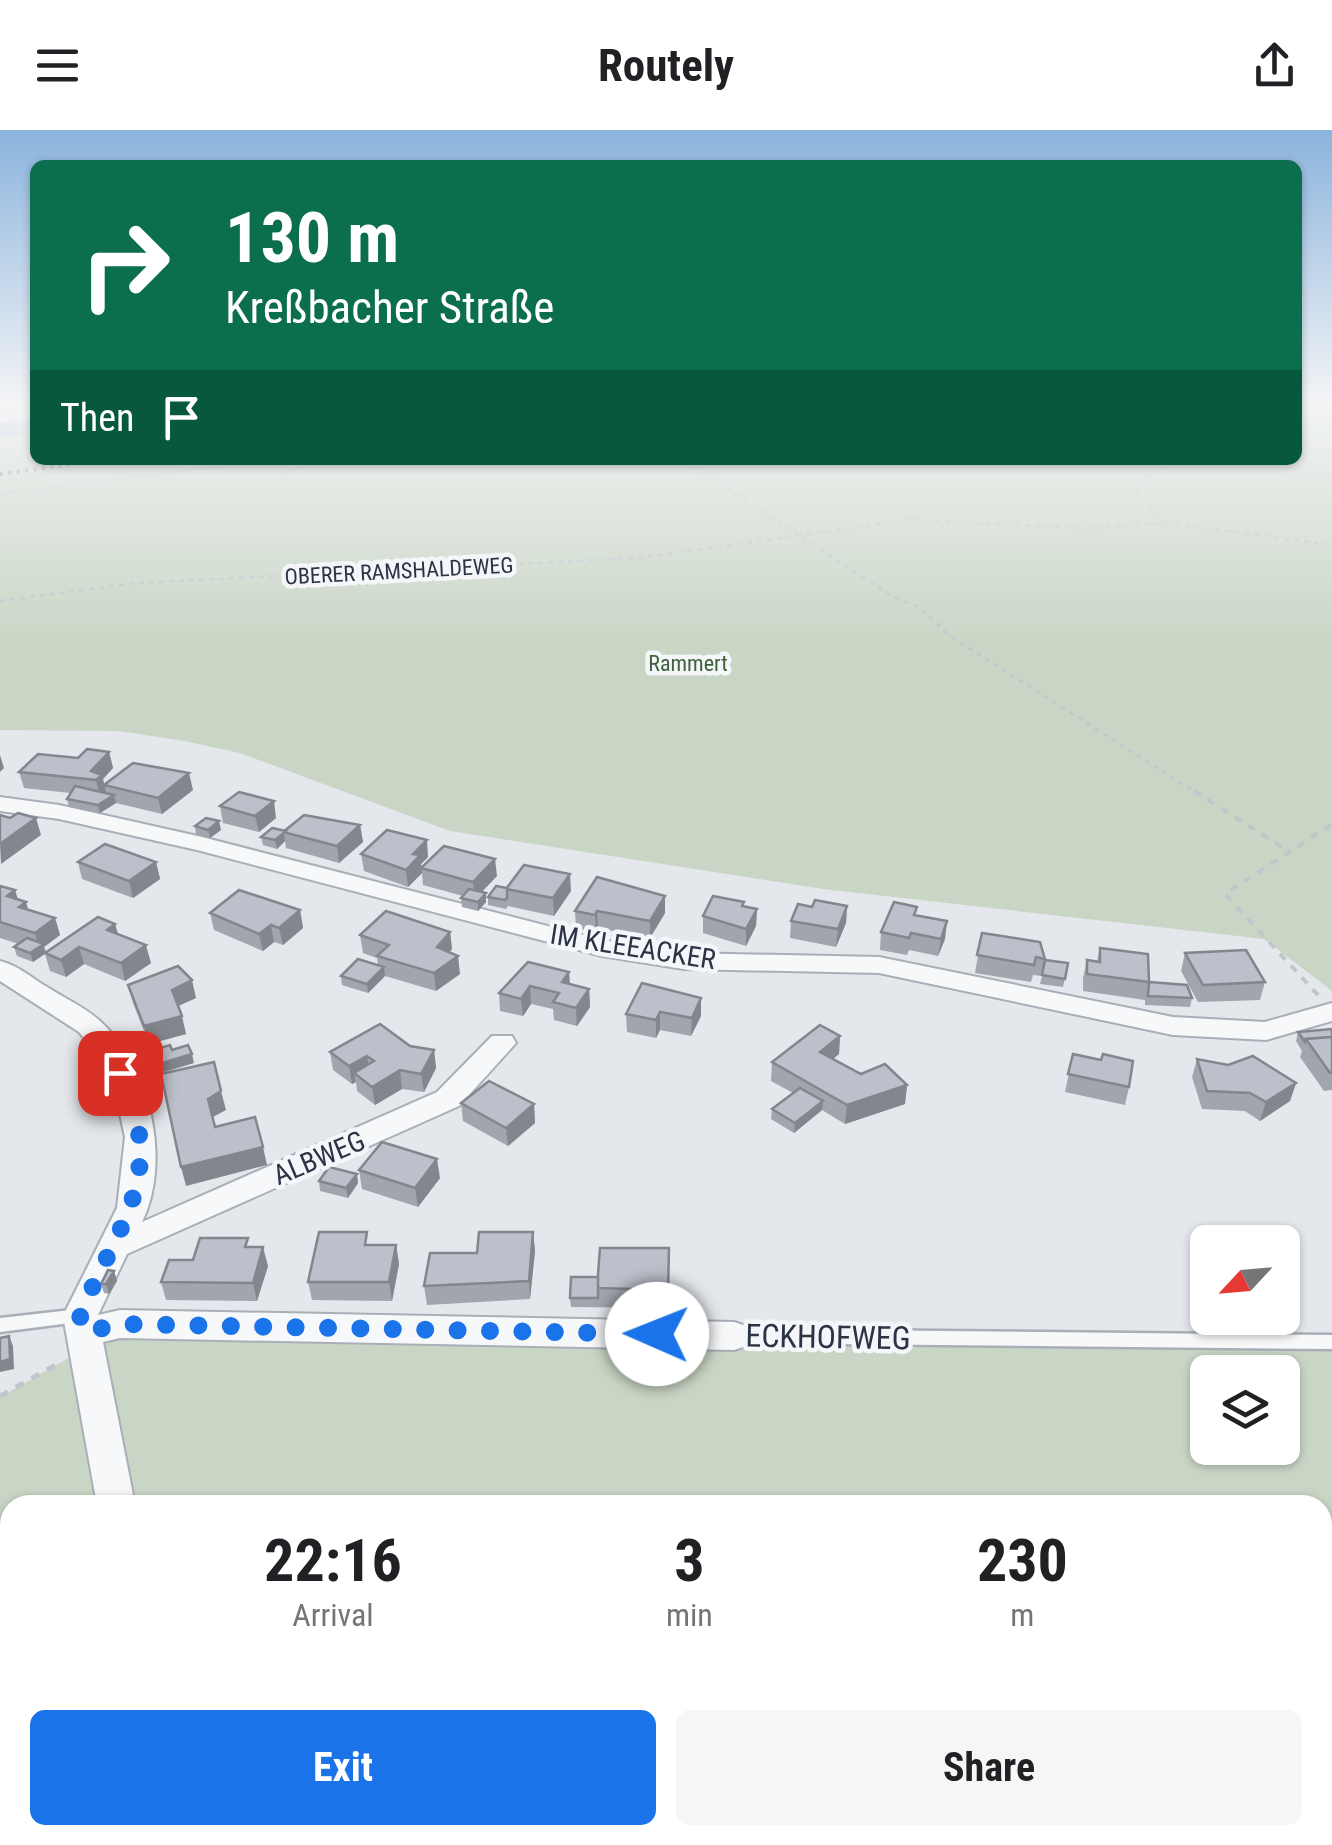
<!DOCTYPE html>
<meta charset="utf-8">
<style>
:root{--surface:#fff;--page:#f6f6f6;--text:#202124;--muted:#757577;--accent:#1a73e8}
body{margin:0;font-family:"Roboto Condensed",sans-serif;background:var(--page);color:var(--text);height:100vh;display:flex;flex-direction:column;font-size:38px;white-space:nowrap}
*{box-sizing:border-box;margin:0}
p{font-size:32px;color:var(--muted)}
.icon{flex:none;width:55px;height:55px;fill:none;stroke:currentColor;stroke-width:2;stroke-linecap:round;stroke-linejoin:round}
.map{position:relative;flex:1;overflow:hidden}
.sheet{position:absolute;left:0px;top:1365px;width:1332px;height:350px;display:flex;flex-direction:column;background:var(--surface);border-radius:30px 30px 0 0;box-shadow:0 2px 8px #0004}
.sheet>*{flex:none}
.banner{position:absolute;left:30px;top:30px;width:1272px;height:305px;border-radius:15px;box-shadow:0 2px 8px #0004;background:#0b6e4f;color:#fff;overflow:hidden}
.needle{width:65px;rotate:244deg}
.fabs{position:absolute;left:1190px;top:1095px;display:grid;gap:20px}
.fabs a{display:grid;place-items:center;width:110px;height:110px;border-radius:15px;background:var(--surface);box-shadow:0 2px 8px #0004;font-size:50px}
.pin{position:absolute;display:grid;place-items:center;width:85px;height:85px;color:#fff;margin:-42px;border-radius:20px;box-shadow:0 5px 15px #0006}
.me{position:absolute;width:110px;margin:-55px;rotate:271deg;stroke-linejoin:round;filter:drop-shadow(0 0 8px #0008)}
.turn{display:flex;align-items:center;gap:35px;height:210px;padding:0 30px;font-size:45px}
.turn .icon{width:130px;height:130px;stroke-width:2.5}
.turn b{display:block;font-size:70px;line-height:85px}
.then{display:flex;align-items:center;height:95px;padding:0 30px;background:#0003;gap:20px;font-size:38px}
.eta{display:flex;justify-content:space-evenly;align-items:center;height:170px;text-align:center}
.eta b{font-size:60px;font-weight:700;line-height:70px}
.primary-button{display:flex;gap:20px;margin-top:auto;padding:20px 30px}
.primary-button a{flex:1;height:115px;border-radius:15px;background:var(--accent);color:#fff;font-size:40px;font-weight:700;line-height:115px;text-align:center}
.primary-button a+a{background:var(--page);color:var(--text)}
header{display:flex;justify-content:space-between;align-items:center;height:130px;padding:0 30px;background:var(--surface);font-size:45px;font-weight:700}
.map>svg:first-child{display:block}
.green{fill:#c9d6c5;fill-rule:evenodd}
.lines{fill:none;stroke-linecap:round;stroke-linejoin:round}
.river{fill:#9fb4cc;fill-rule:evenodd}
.service-casing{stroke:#a9aeb7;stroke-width:5}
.minor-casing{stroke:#a9aeb7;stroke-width:4}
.path-far2{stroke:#c2c5cb;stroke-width:2.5;stroke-dasharray:5 5;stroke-linecap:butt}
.path-far1{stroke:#c2c5cb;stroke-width:4;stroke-dasharray:8 8;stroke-linecap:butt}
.path{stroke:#c2c5cb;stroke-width:5;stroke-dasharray:9 9;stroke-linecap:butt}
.service{fill:#f7f8fa;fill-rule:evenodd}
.minor{fill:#f7f8fa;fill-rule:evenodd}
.rail{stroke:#7d8696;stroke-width:4;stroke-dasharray:2.5 6;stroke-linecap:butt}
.wall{fill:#a1a5ae}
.shaded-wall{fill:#83868d}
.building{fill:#bbc0ca;stroke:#83868d;stroke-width:2.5}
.route{stroke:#1a73e8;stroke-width:18;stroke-dasharray:0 32.4}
.labels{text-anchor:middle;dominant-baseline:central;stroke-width:9;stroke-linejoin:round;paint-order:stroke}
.far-street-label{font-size:22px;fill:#2b3445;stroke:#f4f6f9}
.far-park-label{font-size:22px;fill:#3f6138;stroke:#f4f6f9}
.street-label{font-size:28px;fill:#2b3445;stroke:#f4f6f9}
.near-street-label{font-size:32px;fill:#2b3445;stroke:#f4f6f9}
</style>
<header><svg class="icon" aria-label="menu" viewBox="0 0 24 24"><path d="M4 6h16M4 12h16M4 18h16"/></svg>Routely<svg class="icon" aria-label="share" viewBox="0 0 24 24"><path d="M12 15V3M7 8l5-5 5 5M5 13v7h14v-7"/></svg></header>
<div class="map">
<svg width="1332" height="1715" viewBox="0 0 1332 1715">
<rect width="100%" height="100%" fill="#e4e7ec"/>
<!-- green -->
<g class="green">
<polygon points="1298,274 1332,274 1332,861 1264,809 823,759 450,701 240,623 184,611 119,601 0,600 0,295 35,291 35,330 1298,330"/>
<path d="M86,1202l1246,10v503h-1332v-448l88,-50zM1208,1242h74v76h-74zM10,1375h1312v330h-1312z"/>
</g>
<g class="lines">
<!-- river -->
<polygon class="river" points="35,290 35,304 0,306 0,292"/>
<defs>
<g id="service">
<polygon points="80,1179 86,1181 89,1186 86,1191 0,1202 0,1188"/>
<polygon points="735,1199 1332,1205 1332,1219 735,1213 729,1211 726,1206 729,1201"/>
</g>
<g id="minor">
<polygon points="0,667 59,675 202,707 602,810 684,823 879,827 1173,887 1265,892 1332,873 1332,891 1266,910 1173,905 879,843 684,839 602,826 197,720 59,689 0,681"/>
<path d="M0,831c17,4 32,17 47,26 17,11 38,20 53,34 50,45 72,140 42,201l295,-130 55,-56h20l4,7 -57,63 -332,148 -29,61 22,-5 614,12 12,4 6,10 -6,10 -12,4 -614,-12 -17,4 32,163h-38l-34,-189 54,-108 8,-71 -9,-41 -20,-43 -17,-21 -79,-51z"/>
<polygon points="150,1705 196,1705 197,1715 151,1715"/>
</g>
</defs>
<!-- service casing -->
<use href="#service" class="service-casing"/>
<!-- minor casing -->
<use href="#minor" class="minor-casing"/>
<!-- path-far2 -->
<g class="path-far2">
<polyline points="0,316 35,312"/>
<polyline points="1298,322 1332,321"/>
<polyline points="675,330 690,334 892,466 921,478 947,504 1198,664"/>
<polyline points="1161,330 1187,334 1224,330"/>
<polyline points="279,344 328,330"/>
<polyline points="0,364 272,330"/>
<polyline points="1166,393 1134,358 1151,341 1174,334"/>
<polyline points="0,471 136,453 638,428 909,390 1090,398 1166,393 1332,415"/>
</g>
<!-- path-far1 -->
<g class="path-far1">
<polyline points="1194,661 1290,722"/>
<polyline points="1318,865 1225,764 1332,694"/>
</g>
<!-- path -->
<polyline class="path" points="0,1266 61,1232"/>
<!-- service -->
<use href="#service" class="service"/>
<!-- minor -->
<use href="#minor" class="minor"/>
<!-- rail -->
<polyline class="rail" points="0,344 103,330"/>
</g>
<!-- wall -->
<g class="wall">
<polygon points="109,622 113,638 103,649 104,655 193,660 162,684 116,673 100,683 69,677 67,669 70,663 24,658 19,642"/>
<polygon points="220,676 276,688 259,702 223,693"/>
<polygon points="360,695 363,712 339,733 286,718 285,711 277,719 263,715 261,707 284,701"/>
<polygon points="195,696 221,700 210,708 196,705"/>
<polygon points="361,724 428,727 421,734 422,738 497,746 481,762 486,772 478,781 462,777 461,768 463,766 423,755 422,743 408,757 364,741"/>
<polygon points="78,732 156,732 160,749 133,768 82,749"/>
<polygon points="0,756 28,779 55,788 60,805 44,817 46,822 115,794 118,804 151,833 125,851 84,834 66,847 50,841 45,824 33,832 17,826 14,817 19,814 0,808"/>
<polygon points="507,758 571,761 554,786 508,776 506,779 488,775 488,767"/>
<polygon points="744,772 744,776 757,779 756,796 746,816 703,803 703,786"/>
<polygon points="847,776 846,793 836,817 790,808 791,791 812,777"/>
<polygon points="300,780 303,798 283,815 274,812 263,821 214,800 210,783"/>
<polygon points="575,781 665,783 650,808 598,798 596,802 576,798"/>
<polygon points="916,785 945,809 938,826 909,820 907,825 880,820 881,802"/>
<polygon points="450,802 452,819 449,822 460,844 436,861 385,846 368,863 342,855 341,846 378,835 377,828 363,823 360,805"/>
<polygon points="982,803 1045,830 1068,833 1063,857 1040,854 1042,846 1033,845 1031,852 975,843"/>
<polygon points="1100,818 1149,852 1192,868 1190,877 1145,875 1145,870 1083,861 1083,848 1087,830 1097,831"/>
<polygon points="1185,823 1265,852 1260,870 1198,872 1181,841"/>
<polygon points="569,842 570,854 589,859 590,877 577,896 554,890 553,879 531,874 523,886 500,881 499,863"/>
<polygon points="642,853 701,886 691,906 660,900 656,908 627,902 626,884"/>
<polygon points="128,855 196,868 178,876 186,904 149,914 133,873"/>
<polygon points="1332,899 1332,960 1324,961 1300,927 1302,921 1296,911 1298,902"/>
<polygon points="840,906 839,924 833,929 861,944 907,955 905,974 845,994 822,980 794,1003 771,989 772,979 793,963 771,951 772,932"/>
<polygon points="410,916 434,920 436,938 424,962 402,959 375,975 357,961 356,952 352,954 333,940 330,922"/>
<polygon points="1073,924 1129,957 1125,975 1065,962"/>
<polygon points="1197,929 1296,953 1290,971 1260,991 1245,981 1202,979 1192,947"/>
<polygon points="461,973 534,974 535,993 508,1016 463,991"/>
<polygon points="359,1040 440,1048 418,1077 362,1059"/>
<polygon points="357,1044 358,1053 348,1068 320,1061 319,1051"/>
<polygon points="533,1102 535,1121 530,1169 427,1175 424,1156 477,1123"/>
<polygon points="369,1115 396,1115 399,1134 392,1171 312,1170 308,1152"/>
<polygon points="250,1117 268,1136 257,1171 166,1170 161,1152 193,1130"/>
<polygon points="669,1118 668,1178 571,1177 570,1168"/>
<polygon points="114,1141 117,1151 109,1164 104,1163 101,1154"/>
</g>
<!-- shaded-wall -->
<g class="shaded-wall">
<polygon points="29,274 35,274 35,281 31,282"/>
<polygon points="109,622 113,638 103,649 106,662 100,666 96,650 91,641"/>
<polygon points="0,625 4,638 0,642"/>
<polygon points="189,643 193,660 162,684 158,668"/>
<polygon points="114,665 116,673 100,683 98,675"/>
<polygon points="274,671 276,688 259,702 255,686"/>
<polygon points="36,688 41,705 1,734 0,714"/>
<polygon points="219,691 221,700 210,708 208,700"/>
<polygon points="360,695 363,712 339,733 337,716"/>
<polygon points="284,703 285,711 277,719 275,710"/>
<polygon points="427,710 428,727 421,734 422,743 408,757 406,740 413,724"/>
<polygon points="495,729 497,746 475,769 473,752"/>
<polygon points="156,732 160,749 133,768 129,751"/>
<polygon points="570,744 571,761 554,786 553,768"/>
<polygon points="15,760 20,776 26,772 31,789 7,766"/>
<polygon points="486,763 486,772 478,781 478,772"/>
<polygon points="665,766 665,783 650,808 650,791"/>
<polygon points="847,776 846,793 836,817 838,799"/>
<polygon points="757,779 756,796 746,816 746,799"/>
<polygon points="300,780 303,798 283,815 279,798"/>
<polygon points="597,781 598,798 596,802 595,785"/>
<polygon points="55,788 60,805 44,817 46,823 33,832 30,823 39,817 35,803"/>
<polygon points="947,791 945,809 938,826 941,809"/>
<polygon points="115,794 120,811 107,800"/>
<polygon points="271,795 274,812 263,821 259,804"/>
<polygon points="450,802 452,819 439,835 437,817"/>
<polygon points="146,815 151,833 125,851 121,833"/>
<polygon points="79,817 84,834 66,847 61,830"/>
<polygon points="458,826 460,844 436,861 434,843"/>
<polygon points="384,837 385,846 368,863 367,854"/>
<polygon points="569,842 570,860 562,852"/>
<polygon points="192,850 196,868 176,877 172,860"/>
<polygon points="530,856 531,874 523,886 521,869"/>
<polygon points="589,859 590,877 577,896 576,878"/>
<polygon points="701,868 701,886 691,906 692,888"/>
<polygon points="660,882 660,900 656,908 656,890"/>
<polygon points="182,886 186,904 149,914 144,896"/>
<polygon points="840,906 839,924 819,940 820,922"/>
<polygon points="434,920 436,938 424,962 421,944"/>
<polygon points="192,924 194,933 148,947 146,938"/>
<polygon points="367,926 370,944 354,943 356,952 352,954 349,936"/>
<polygon points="400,940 402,959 375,975 372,957"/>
<polygon points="1296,953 1290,971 1260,991 1266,972"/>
<polygon points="907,955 905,974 845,994 847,975"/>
<polygon points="221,961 226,980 213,987 208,969"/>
<polygon points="823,971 822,980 794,1003 795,993"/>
<polygon points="534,974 535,993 508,1016 506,998"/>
<polygon points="263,1017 267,1035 186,1056 181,1037"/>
<polygon points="437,1029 440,1048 418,1077 415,1058"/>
<polygon points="357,1044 358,1053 348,1068 346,1058"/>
<polygon points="533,1102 535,1121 530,1169 529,1151"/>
<polygon points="396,1115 399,1134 392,1171 389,1152"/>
<polygon points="263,1117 268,1136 257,1171 253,1153"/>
<polygon points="114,1141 117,1151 109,1164 106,1154"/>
<polygon points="9,1206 13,1216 14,1239 0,1242 0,1232"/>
</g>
<!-- building -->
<g class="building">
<polygon points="87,619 109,622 91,641 102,645 96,650 19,642 38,624 78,628"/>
<polygon points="133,633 189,643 158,668 104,655"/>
<polygon points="75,656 114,665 98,675 67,669"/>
<polygon points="239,662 274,671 255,686 220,676"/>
<polygon points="18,683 36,688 0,714 0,685 10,688"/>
<polygon points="304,685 360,695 337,716 283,702"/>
<polygon points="206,688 219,691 208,700 195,696"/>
<polygon points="272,698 286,701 275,710 261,707"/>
<polygon points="387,700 427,710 413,724 420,725 406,740 361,724"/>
<polygon points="105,714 156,732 129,751 78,732"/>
<polygon points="444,716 495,729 473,752 421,738"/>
<polygon points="524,735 570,744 553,768 506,759"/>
<polygon points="597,747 665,766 650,791 597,781 595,785 575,781"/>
<polygon points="0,756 15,760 7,766 26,772 19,777 55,788 35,803 0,792"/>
<polygon points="496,756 507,758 507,768 505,770 488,767"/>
<polygon points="469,759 486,763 478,772 461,768"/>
<polygon points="239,760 300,780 279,798 271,795 259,804 210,783"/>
<polygon points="713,766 744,772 742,776 757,779 746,799 703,786"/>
<polygon points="815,770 847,776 838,799 791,791 798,774 812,777"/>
<polygon points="894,772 917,777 914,785 947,791 941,809 911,803 909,808 881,802"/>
<polygon points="386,781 450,802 437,817 458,826 434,843 377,826 389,815 360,805"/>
<polygon points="98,787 115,794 107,800 146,815 121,833 79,817 61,830 45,823"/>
<polygon points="982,803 1040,812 1045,829 1036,827 1034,835 977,825"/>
<polygon points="27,808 44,814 30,823 14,817"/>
<polygon points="1100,818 1148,824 1149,852 1087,844 1087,830 1100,832"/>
<polygon points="1246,820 1265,852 1203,855 1185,823"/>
<polygon points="358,829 384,837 367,854 341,846"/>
<polygon points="1045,830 1068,833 1065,849 1042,845"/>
<polygon points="528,832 569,842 562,852 589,859 576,878 553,872 559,863 530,856 521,869 499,863"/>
<polygon points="178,836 192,850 172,860 182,886 144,896 128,855"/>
<polygon points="1149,852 1187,855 1192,868 1148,866"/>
<polygon points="642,853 701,868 692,888 660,882 656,890 626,884"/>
<polygon points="380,894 410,916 434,920 421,944 400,940 372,957 354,943 374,931 367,926 349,936 330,922"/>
<polygon points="820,895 840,906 820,922 861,944 885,934 907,955 847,975 772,932"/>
<polygon points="1332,899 1332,907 1306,909 1305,912 1298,902"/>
<polygon points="1332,907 1332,943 1330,943 1306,909"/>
<polygon points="170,915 172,920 188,915 192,924 146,938 140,924"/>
<polygon points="1073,924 1101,930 1103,924 1133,931 1129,957 1068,944"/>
<polygon points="1253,926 1296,953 1266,972 1250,963 1207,961 1197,929 1228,935"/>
<polygon points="214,932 221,961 208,969 215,997 255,987 263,1017 181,1037 161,944"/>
<polygon points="489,951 534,974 506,998 461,973"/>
<polygon points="800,958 823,971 795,993 772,979"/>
<polygon points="382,1012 437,1029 415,1058 359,1040"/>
<polygon points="329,1037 357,1044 346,1058 319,1051"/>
<polygon points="319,1102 367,1102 365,1115 396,1115 389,1152 308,1152"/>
<polygon points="479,1102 533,1102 529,1151 424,1156 430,1123 477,1123"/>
<polygon points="200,1108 248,1108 245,1117 263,1117 253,1153 161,1152 169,1130 193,1130"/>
<polygon points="600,1118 669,1118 668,1160 597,1158"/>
<polygon points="108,1140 114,1141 106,1154 101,1154"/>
<polygon points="571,1147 598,1147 598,1168 570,1168"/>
<polygon points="9,1206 10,1229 0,1232 0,1208"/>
</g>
<!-- sky -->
<linearGradient id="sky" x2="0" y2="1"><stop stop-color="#8bb4dd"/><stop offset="0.53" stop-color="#f3f4f6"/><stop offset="1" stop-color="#f3f4f6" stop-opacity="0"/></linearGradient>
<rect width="1332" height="514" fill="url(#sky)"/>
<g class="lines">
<!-- route -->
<path class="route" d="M120,943c50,105 -4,152 -40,243l6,16 34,-8 537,10"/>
</g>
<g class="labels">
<!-- far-street labels -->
<g class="far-street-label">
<text transform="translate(399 441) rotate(-3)">OBERER RAMSHALDEWEG</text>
</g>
<!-- far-park labels -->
<g class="far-park-label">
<text x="688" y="533">Rammert</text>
</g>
<!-- street labels -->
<g class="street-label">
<text transform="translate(633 817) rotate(9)">IM KLEEACKER</text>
<text transform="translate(319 1028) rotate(-23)">ALBWEG</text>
</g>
<!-- near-street labels -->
<g class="near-street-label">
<text transform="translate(828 1207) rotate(1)">ECKHOFWEG</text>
</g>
</g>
</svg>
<div class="fabs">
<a><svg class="needle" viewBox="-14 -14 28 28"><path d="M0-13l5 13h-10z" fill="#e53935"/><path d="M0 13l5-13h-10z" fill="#757577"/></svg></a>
<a><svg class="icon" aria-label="layers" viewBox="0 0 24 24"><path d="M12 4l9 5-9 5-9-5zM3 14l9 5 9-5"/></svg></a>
</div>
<div class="pin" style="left:120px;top:943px;background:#d93025"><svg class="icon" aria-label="arrive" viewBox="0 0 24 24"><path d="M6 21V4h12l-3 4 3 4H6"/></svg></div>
<svg class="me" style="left:657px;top:1204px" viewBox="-20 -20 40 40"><circle r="19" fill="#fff"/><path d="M0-13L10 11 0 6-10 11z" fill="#1a73e8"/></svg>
<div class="banner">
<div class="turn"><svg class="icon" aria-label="right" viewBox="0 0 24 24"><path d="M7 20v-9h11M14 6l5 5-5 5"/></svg><div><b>130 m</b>Kreßbacher Straße</div></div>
<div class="then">Then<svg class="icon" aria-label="arrive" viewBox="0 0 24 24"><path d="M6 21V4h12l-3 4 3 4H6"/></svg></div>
</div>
<section class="sheet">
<div class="eta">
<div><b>22:16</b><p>Arrival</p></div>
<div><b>3</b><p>min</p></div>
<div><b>230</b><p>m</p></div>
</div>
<div class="primary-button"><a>Exit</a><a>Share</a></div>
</section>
</div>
